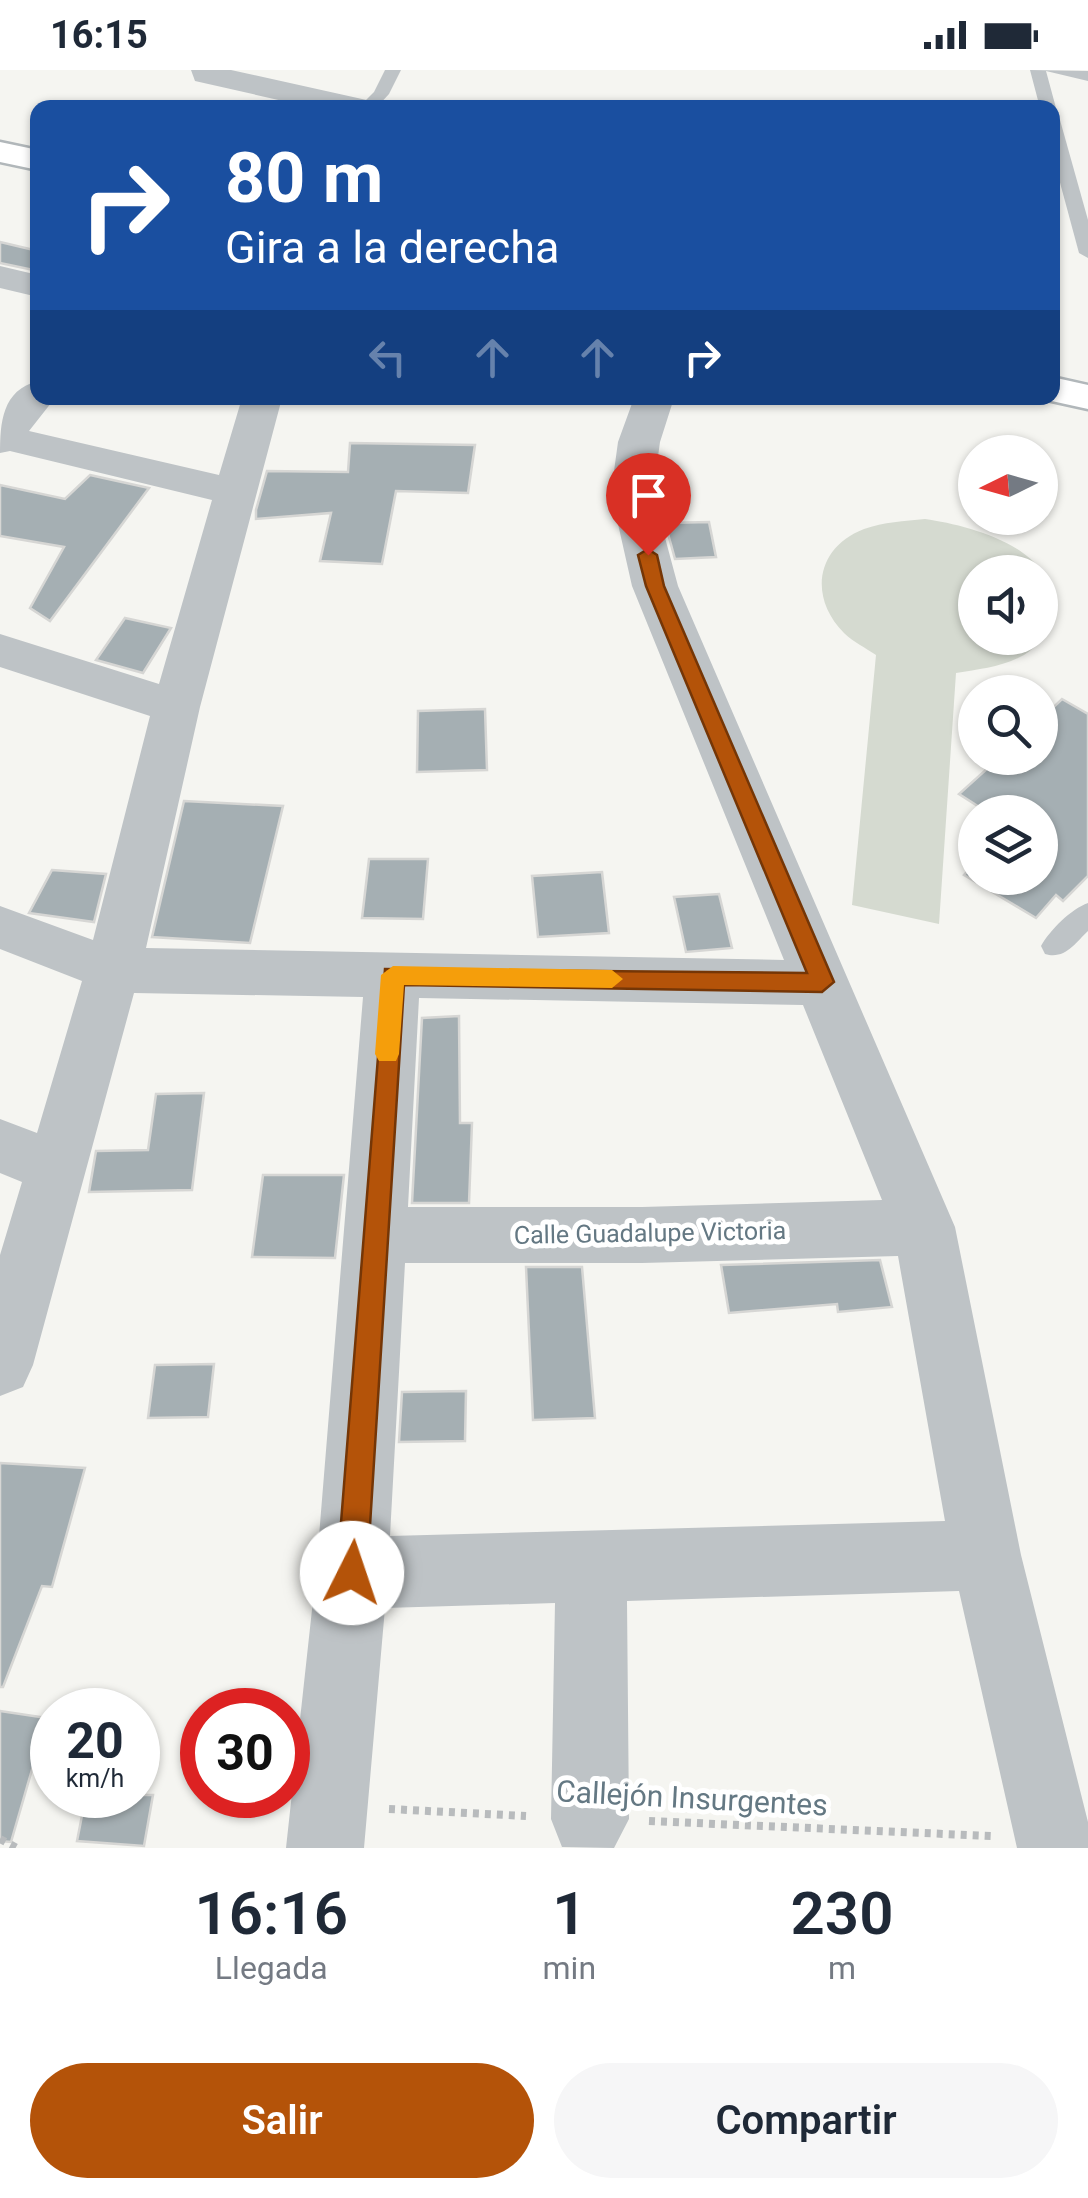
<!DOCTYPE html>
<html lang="es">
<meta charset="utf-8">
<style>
:root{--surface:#fff;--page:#f6f6f7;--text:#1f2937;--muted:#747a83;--accent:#b45309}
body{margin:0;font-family:Roboto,sans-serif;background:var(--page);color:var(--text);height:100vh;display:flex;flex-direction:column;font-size:38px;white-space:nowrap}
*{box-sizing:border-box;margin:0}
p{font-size:32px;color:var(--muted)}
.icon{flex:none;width:55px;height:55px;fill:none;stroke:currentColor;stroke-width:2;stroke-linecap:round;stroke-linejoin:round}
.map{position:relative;height:1778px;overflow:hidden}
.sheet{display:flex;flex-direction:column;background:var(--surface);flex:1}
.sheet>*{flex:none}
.guide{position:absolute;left:30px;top:30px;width:1030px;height:305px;border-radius:20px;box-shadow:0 2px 8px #0004;background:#1a4fa0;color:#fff;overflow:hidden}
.needle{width:65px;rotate:265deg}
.fabs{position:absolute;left:958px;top:365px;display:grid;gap:20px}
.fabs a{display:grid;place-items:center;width:100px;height:100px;border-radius:50%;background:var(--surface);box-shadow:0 2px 8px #0004;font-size:50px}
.speed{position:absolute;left:30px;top:1618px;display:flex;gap:20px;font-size:50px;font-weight:700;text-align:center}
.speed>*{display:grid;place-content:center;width:130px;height:130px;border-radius:50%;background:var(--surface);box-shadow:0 2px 8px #0004;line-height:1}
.speed small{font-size:25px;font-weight:400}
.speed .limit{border:15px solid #d22;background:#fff;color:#111}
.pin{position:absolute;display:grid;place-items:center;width:85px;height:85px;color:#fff;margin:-102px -42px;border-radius:50% 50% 50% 0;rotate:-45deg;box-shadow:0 0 10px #0007}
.pin .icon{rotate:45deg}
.me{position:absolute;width:110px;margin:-55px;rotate:4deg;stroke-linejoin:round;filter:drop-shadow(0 0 8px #0008)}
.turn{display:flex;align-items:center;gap:35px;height:210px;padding:0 30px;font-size:45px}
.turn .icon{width:130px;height:130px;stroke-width:2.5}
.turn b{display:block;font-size:70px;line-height:85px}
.lanes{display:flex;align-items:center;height:95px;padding:0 30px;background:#0003;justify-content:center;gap:50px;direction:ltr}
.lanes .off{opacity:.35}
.eta{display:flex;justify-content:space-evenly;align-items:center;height:170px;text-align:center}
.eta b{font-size:60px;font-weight:600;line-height:70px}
.cta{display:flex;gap:20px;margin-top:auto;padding:20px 30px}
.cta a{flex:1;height:115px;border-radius:60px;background:var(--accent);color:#fff;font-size:40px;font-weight:600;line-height:115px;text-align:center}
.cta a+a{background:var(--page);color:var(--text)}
.status{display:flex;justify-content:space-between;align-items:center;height:70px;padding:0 50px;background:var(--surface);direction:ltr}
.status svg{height:28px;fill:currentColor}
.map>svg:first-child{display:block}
.green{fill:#d5dad0;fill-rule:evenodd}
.building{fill:#a5afb3;stroke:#d6d6d4;stroke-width:2.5}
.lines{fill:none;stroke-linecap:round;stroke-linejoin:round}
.primary-casing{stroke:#b1b7ba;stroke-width:5}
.path{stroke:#b8bbbd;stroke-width:8;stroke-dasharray:6 6;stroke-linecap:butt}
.lane{fill:#bec3c6;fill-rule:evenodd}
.street{fill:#bec3c6;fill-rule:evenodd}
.primary{fill:#fff;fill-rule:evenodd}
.route{fill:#b45309;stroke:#753606;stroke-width:2.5}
.slow{fill:#f59e0b}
.labels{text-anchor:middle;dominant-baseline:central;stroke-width:10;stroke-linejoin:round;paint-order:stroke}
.street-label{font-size:25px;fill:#647883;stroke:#fff}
.near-street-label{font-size:30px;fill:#647883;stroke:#fff}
</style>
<div class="status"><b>16:15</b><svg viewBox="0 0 49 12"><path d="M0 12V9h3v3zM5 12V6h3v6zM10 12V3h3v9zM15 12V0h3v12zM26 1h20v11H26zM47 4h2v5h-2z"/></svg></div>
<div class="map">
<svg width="1088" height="1778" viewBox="0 0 1088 1778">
<rect width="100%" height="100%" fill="#f5f5f1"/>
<!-- green -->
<path class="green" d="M925,449c49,7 142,32 126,100 -3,15 -14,28 -27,36 -22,12 -44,14 -68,18l-17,251 -87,-19 24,-250c-10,-7 -23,-13 -32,-22 -35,-35 -29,-85 20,-104 20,-7 40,-8 61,-10zM975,502h65v66h-65z"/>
<!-- building -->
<g class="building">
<polygon points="0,172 38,181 38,201 0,193"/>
<polygon points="350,373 475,375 468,423 396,421 382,494 320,491 331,443 256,449 256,440 267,401 348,402"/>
<polygon points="90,405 149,418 50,551 30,538 64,477 0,466 0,415 65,429"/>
<polygon points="709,452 716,487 675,489 665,453"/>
<polygon points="125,548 171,558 143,603 96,590"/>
<polygon points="1062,629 1088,644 1088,806 1063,831 1056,825 1036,848 964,805 975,793 975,808 1040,808 1040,742 987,742 959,724 999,688 1040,688 1040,650"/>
<polygon points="485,639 487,700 417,702 418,641"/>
<polygon points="184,731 283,736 250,873 152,867"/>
<polygon points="369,789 428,789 423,849 362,848"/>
<polygon points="52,800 106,804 94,852 29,843"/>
<polygon points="602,802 609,863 538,867 532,806"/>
<polygon points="719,824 732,878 686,882 674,827"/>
<polygon points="459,946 460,1053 472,1053 469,1133 412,1133 422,948"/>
<polygon points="204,1023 192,1120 89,1122 96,1081 148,1080 156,1024"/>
<polygon points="263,1105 344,1105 335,1188 252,1187"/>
<polygon points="880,1190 892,1237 838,1242 837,1234 729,1243 721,1195"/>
<polygon points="526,1197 582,1197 595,1348 533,1350"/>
<polygon points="214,1294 208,1347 148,1348 155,1295"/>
<polygon points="466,1321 465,1371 399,1372 402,1322"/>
<polygon points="0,1393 85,1398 52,1517 42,1516 3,1617 0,1617"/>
<polygon points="0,1641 47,1648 11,1772 0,1771"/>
<polygon points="86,1725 153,1725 144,1776 77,1771"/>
</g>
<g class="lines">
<defs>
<g id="primary">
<polygon points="0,72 38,80 38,100 0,92"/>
<polygon points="1052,307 1088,315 1088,339 1038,328 1052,328"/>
</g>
</defs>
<!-- primary casing -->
<use href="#primary" class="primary-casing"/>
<!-- path -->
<g class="path">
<polyline points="389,1739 526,1746"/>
<polyline points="649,1751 991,1766"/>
<polyline points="0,1769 17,1778"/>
</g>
<!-- lane -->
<g class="lane">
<polygon points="385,0 401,0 389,24 376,38 358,38 374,22"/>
<polygon points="1030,0 1088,1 1088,11 1046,1 1056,38 1052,42 1052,38 1040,38"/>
<polygon points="1052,45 1060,50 1088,150 1088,188 1079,183 1052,83"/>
<path d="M1088,833v28c-13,12 -23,29 -43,23l-4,-8c9,-16 30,-37 47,-43z"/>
</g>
<!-- street -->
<g class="street">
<polygon points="191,0 231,0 371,31 376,38 314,38 195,11"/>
<polygon points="0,196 38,205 38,227 0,218"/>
<path d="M38,311v17h17l-26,33 190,44 23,-77h40l-82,309 -54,241 638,12 -152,-374 -21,-93 7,-51 16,-44h40l-14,44 -7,51 25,93 277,641 66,328 67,267v26h-71l-58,-257 -332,10 2,218 -15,29 -52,-1 -11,-28 4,-216 -170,5 -21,240h-78l30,-275 47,-576 -229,-4 -101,372 -10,22 -23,9v-141l22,-73 -22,-9v-54l37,14 45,-152 -82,-32v-43l93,34 57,-224 -150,-49v-33l159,50 53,-184 -202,-49 -10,2c0,-30 2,-63 38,-72zM419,928l384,7 79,195 -240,7h-234zM898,1186l47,265 -555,15 15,-273h237z"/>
</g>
<!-- primary -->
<use href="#primary" class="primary"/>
</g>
<!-- route -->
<polygon class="route" points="648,479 657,485 664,516 834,912 822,922 404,915 367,1503 362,1514 352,1518 342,1514 337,1503 385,899 807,903 646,516 638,485"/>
<!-- slow -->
<polygon class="slow" points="393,896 612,900 623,909 612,918 404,915 399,984 396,991 379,991 375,984 381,905"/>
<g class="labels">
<!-- street labels -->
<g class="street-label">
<text transform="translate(650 1163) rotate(-1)">Calle Guadalupe Victoria</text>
</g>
<!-- near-street labels -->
<g class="near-street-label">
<text transform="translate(692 1728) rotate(3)">Callejón Insurgentes</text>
</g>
</g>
</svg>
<div class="fabs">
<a><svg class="needle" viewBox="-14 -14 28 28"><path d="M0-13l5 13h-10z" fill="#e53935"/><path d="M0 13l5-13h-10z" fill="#747a83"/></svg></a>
<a><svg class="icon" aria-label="sound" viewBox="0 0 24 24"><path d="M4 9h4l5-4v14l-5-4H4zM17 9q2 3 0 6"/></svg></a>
<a><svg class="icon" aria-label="search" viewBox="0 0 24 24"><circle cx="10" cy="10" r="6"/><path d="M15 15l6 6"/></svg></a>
<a><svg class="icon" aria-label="layers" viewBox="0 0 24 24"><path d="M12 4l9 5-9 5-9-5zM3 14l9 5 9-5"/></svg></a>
</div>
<div class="speed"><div>20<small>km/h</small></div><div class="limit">30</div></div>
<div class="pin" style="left:648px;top:485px;background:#d93025"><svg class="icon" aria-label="arrive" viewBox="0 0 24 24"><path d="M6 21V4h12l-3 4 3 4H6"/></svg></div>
<svg class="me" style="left:352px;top:1503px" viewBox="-20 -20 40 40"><circle r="19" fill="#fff"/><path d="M0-13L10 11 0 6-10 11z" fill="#b45309"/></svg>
<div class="guide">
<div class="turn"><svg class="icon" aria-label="right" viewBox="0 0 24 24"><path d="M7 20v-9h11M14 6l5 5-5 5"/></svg><div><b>80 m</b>Gira a la derecha</div></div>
<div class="lanes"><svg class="icon off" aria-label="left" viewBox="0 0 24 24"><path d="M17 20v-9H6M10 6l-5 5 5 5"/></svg><svg class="icon off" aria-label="ahead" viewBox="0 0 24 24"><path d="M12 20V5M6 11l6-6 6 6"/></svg><svg class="icon off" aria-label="ahead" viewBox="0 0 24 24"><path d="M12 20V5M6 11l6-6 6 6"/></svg><svg class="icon" aria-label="right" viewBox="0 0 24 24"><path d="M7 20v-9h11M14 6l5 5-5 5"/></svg></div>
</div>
</div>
<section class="sheet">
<div class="eta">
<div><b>16:16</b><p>Llegada</p></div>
<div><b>1</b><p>min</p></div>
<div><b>230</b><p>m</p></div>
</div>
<div class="cta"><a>Salir</a><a>Compartir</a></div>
</section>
